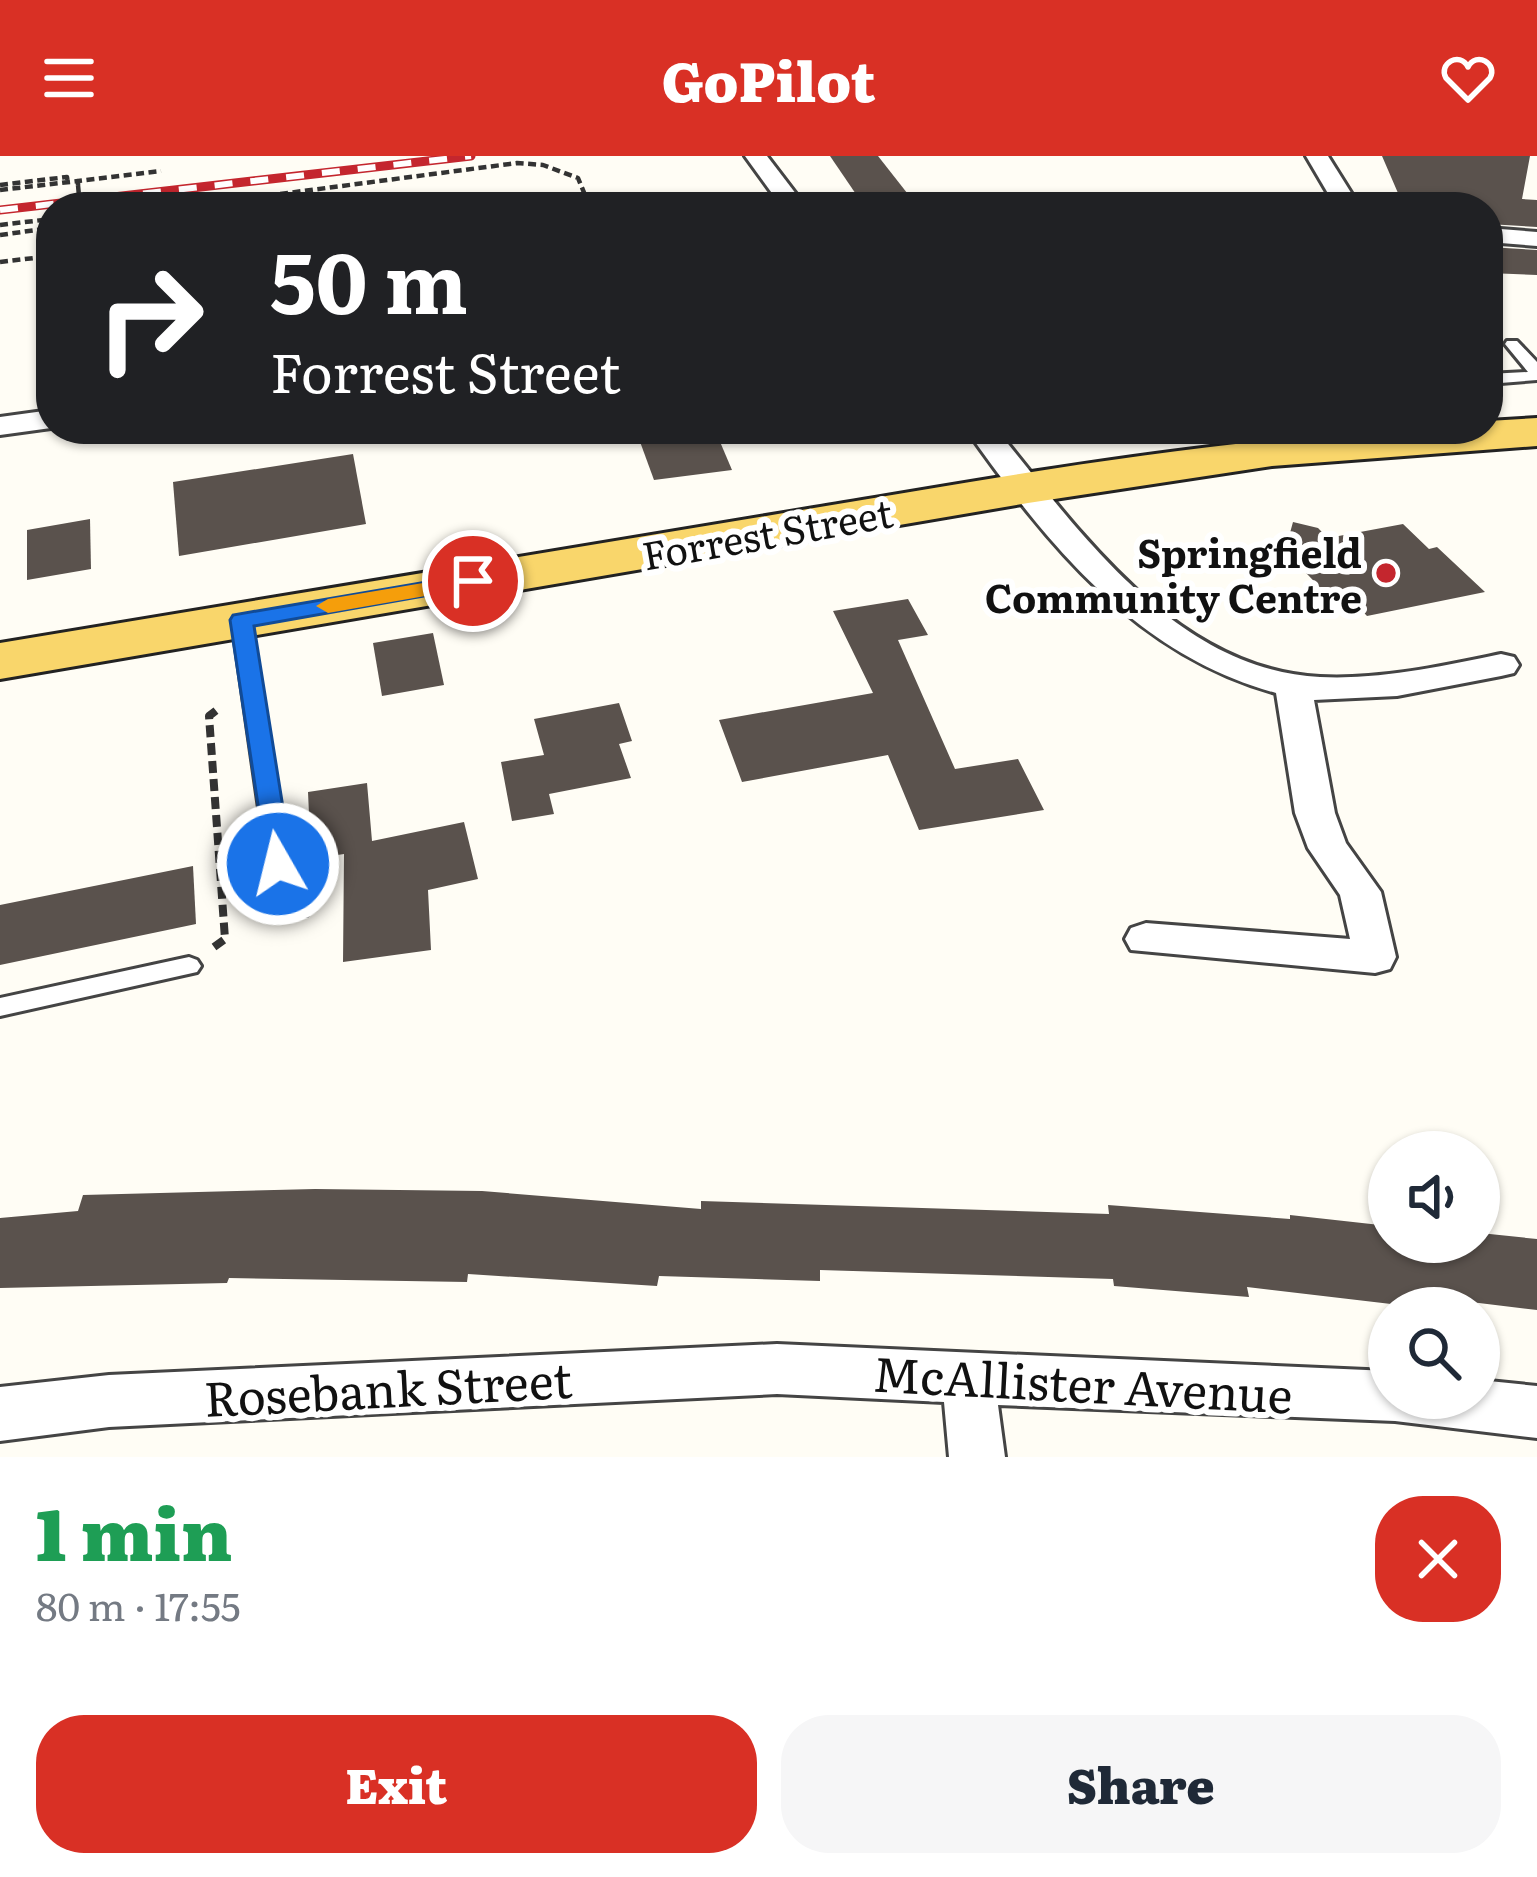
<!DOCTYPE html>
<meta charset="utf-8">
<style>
:root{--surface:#fff;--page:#f6f6f7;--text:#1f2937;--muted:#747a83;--accent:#d93025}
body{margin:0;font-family:Literata,serif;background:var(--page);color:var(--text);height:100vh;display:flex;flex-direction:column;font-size:45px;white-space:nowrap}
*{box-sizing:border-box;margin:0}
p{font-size:39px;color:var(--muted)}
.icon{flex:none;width:66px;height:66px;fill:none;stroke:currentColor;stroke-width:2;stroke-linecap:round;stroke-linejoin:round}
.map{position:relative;height:1301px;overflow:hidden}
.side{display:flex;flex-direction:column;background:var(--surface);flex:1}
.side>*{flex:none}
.hud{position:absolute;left:36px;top:36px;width:1467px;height:252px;border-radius:48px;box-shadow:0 3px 9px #0004;background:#202124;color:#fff;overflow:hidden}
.controls{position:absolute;left:1368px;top:975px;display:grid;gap:24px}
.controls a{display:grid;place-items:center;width:132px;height:132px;border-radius:50%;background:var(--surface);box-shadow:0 3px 9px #0004;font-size:60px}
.pin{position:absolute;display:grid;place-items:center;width:102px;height:102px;color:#fff;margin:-51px;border:6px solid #fff;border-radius:50%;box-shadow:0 3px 12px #0007}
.me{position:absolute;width:132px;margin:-66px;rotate:352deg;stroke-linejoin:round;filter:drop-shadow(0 0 9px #0008)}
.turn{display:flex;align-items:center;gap:42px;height:252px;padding:0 36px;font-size:54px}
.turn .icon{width:156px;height:156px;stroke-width:2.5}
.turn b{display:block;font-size:84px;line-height:102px}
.round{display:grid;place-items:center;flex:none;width:126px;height:126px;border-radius:48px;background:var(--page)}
.summary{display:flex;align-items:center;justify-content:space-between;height:204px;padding:0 36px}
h1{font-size:72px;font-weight:800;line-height:90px;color:#1e9e55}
.button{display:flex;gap:24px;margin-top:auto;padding:24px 36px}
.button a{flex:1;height:138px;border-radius:48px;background:var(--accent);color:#fff;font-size:48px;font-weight:800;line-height:138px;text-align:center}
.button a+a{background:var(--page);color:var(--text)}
header{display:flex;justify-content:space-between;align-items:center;height:156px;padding:0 36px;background:var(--accent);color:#fff;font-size:54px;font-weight:800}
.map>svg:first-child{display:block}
.building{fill:#5a524d}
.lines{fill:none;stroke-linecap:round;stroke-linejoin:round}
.service-casing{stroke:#444;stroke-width:6}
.minor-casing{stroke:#444;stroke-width:6}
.primary-casing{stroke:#222;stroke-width:6}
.path-far1{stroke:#333;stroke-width:4.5;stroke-dasharray:8 4.5;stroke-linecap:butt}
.path{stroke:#333;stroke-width:8;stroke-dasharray:12 6;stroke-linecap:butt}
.service{fill:#fff;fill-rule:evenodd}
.minor{fill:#fff;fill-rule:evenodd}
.primary{fill:#f9d66b;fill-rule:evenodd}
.rail-casing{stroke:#c4262e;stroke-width:9}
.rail{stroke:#fff;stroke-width:6;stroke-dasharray:18;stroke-linecap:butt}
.path-bridge{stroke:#333;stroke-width:4.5;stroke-dasharray:8 4.5;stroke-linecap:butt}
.route{fill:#1a73e8;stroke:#114b97;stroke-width:3}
.slow{fill:#f59e0b}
.poi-dot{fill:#c4262e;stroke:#fff;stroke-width:4.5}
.labels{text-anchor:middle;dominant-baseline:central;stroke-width:12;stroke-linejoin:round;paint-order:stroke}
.street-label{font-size:39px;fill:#111;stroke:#fff}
.poi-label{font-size:39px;font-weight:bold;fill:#111;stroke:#fff;text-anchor:end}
.near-street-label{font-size:48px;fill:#111;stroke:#fff}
</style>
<header><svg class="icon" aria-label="menu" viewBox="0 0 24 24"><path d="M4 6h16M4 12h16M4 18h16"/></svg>GoPilot<svg class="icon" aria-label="heart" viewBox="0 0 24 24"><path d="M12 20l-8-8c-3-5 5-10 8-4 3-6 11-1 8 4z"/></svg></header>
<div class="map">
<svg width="1537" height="1301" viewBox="0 0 1537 1301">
<rect width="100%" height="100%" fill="#fffdf5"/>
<!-- building -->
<g class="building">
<polygon points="830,0 878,0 911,42 862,47"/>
<polygon points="1382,0 1530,0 1522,43 1537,44 1537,71 1488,68 1488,51 1404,51"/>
<polygon points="1488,91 1537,94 1537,119 1488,117"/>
<polygon points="715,274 732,314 654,324 639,283"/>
<polygon points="353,298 366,368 179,400 173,326"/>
<polygon points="90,363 91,413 27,424 27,374"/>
<polygon points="1293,366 1318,372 1328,382 1403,368 1429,393 1437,391 1485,436 1367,460 1348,440 1332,444 1285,395"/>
<polygon points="908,443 928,479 898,484 955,613 1018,603 1044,654 919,674 888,599 742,626 719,564 873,537 833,455"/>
<polygon points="433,477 444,529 382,540 373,487"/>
<polygon points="619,547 632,585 619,588 631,622 549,638 554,658 512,665 501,606 544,599 534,563"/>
<polygon points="367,627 372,685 464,666 478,723 428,734 431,794 343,806 344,698 311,703 308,636"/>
<polygon points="193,710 196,768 0,809 0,749"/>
<polygon points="315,1033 482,1035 701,1053 701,1045 1109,1058 1108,1049 1290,1063 1290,1059 1389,1070 1389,1086 1482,1086 1480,1077 1537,1083 1537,1154 1438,1142 1440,1152 1425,1152 1247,1131 1249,1141 1114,1130 1113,1123 820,1114 820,1125 659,1120 657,1130 468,1118 467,1126 229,1122 227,1127 0,1132 0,1062 78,1055 83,1039"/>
</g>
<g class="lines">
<defs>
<g id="service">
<polygon points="1507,185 1517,185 1537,206 1537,224 1488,228 1488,218 1528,216 1505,188"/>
<polygon points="241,458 250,464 289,708 310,753 307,759 291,759 267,708 232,464"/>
<polygon points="189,801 197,804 201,810 197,816 0,860 0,842"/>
</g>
<g id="minor">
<polygon points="745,0 767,0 806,51 782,51"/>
<polygon points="1306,0 1328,0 1360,51 1336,51"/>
<polygon points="1488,72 1537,76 1537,90 1488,86"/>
<polygon points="51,254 51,272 0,279 0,261"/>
<path d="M966,273h30c83,102 180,241 324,248 61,3 122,-11 181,-23l13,3 5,8 -5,8 -13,3 -104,20 -83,4 21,113 11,30 35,49 15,65 -6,12 -15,4 -244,-23 -6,-11 6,-11 15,-5 204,16 -10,-44 -32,-47 -13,-35 -19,-120c-140,-38 -229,-149 -310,-264z"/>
<polygon points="777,1188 1389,1215 1389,1242 1479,1242 1479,1224 1537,1230 1537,1282 1395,1265 998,1249 1005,1301 949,1301 944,1246 777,1238 109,1271 0,1285 0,1231 109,1219"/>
</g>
<path id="primary" d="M1537,262v28l-265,20 -244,37 -1028,176v-36c271,-45 543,-90 814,-135 224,-37 447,-79 674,-79v-8z"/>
</defs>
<!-- service casing -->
<use href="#service" class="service-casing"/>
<!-- minor casing -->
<use href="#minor" class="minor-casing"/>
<!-- primary casing -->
<use href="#primary" class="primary-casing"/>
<!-- path-far1 -->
<g class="path-far1">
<polyline points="0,29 67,21 68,28"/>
<polyline points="78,29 78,25 161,15"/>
<polyline points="145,51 185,46"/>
<polyline points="181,51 517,7 543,9 578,22 590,51"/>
<polyline points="423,51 493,42"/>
<polyline points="0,69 51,63"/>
<polyline points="0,79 51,72"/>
<polyline points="0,106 51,100"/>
</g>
<!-- path -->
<polyline class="path" points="214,791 225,783 209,560 218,553"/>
<!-- service -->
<use href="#service" class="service"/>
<!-- minor -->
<use href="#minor" class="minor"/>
<!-- primary -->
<use href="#primary" class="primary"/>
<defs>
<polyline id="rail" points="0,54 471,0"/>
</defs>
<!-- rail casing -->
<use href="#rail" class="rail-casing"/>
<!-- rail -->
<use href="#rail" class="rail"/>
<!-- path-bridge -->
<g class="path-bridge">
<polyline points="78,29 80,51"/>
<polyline points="0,34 78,25"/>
</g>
</g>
<!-- route -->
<polygon class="route" points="473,418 484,425 481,430 254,470 292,708 288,715 268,715 230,464 233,459"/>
<!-- slow -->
<polygon class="slow" points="423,427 434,434 431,439 328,457 316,450 328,443"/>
<!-- markers -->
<circle class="poi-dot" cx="1386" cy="417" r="12"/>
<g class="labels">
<!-- street labels -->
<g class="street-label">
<text transform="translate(767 376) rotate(-10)">Forrest Street</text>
</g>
<!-- poi labels -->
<g class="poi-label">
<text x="1362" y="395">Springfield<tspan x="1362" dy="45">Community Centre</tspan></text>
</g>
<!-- near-street labels -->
<g class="near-street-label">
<text transform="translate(1083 1226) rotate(3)">McAllister Avenue</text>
<text transform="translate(388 1231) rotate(-3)">Rosebank Street</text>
</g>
</g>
</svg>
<div class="controls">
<a><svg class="icon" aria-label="sound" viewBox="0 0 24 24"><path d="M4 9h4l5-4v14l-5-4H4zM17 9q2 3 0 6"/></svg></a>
<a><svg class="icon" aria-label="search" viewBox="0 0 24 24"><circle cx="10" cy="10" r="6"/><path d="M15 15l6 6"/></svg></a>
</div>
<div class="pin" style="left:473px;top:425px;background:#d93025"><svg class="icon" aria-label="arrive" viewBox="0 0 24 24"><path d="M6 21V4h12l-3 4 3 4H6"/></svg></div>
<svg class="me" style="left:278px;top:708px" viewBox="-20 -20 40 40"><circle r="17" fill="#1a73e8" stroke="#fff" stroke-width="3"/><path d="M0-11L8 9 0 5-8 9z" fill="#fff"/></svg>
<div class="hud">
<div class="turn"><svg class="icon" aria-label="right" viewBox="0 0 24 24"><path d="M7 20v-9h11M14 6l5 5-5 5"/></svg><div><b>50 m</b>Forrest Street</div></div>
</div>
</div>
<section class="side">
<div class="summary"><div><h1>1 min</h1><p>80 m · 17:55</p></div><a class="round" style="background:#d93025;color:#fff"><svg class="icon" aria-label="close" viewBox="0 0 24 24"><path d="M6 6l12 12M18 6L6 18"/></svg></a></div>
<div class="button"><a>Exit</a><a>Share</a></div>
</section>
